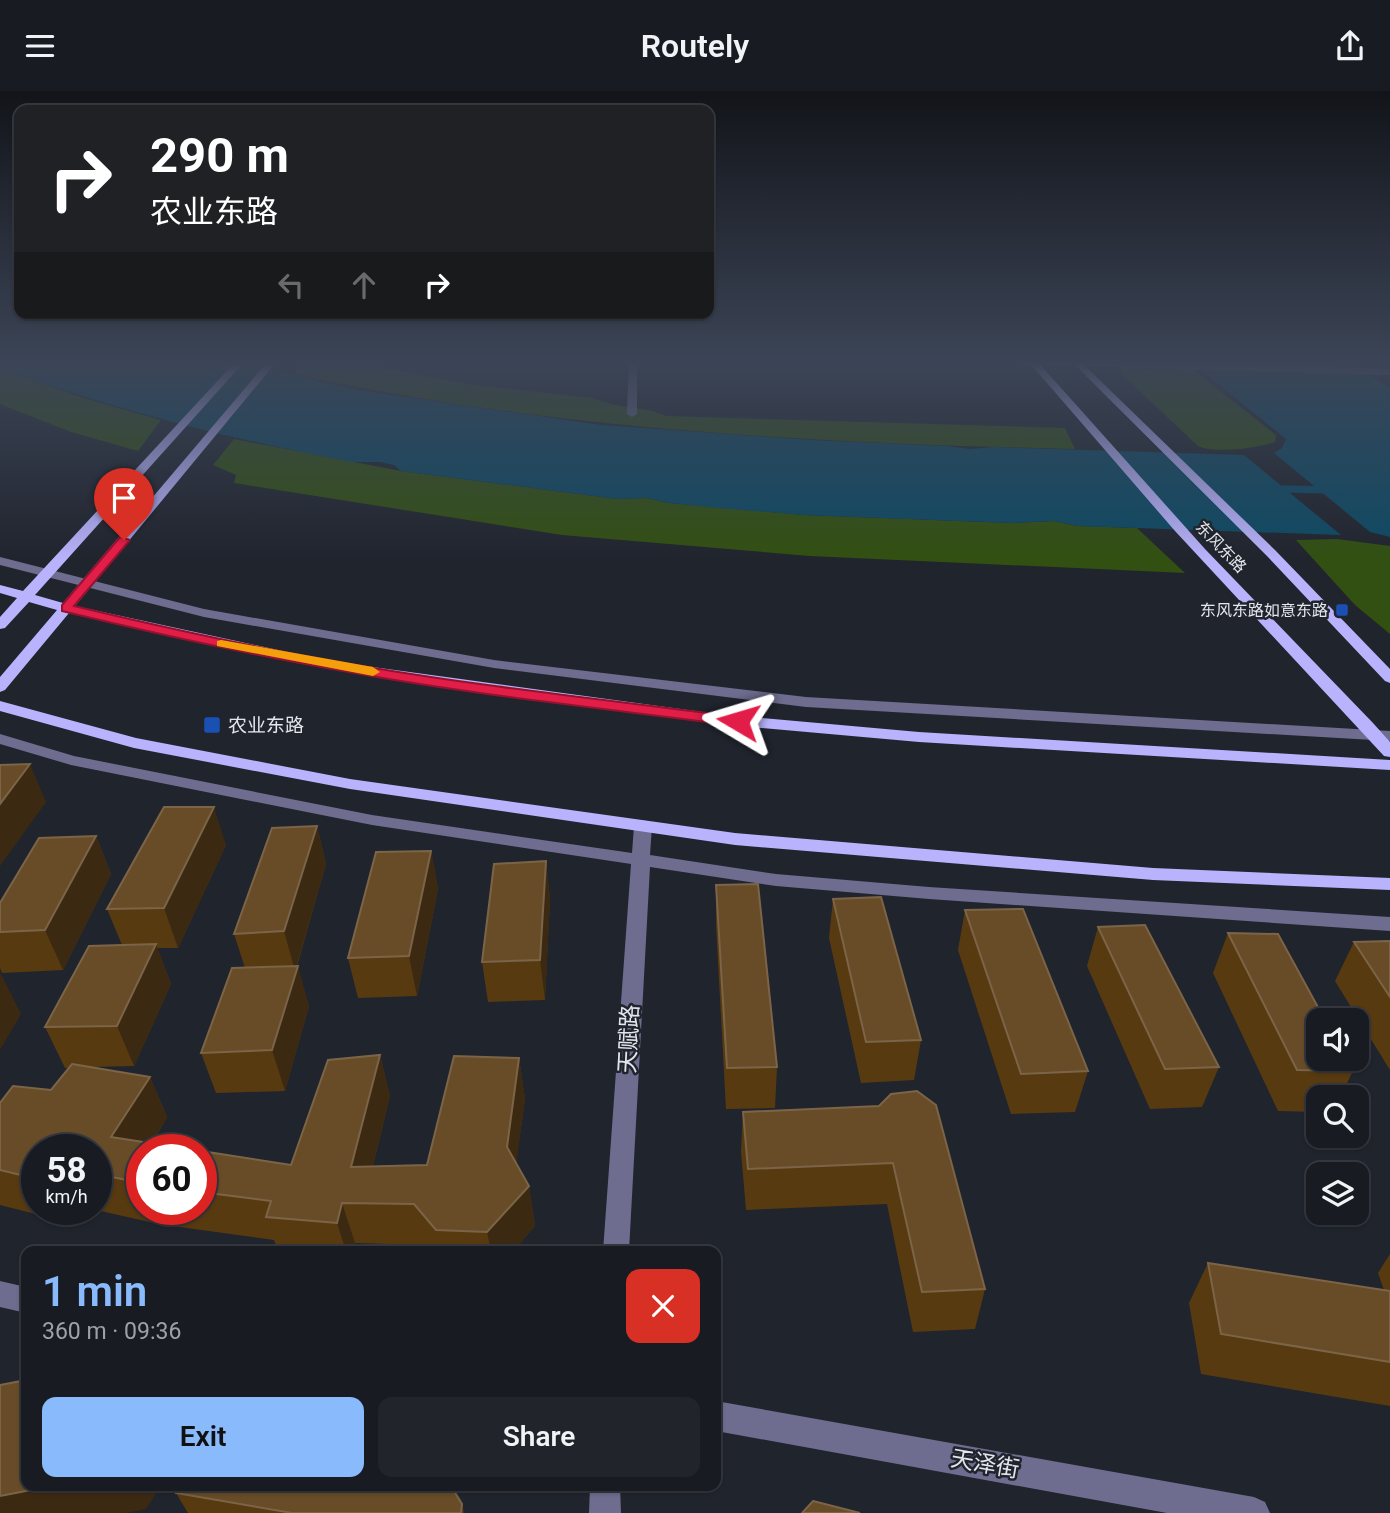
<!DOCTYPE html>
<meta charset="utf-8">
<style>
:root{--surface:#181b22;--page:#21242a;--text:#f1f3f6;--muted:#9fa1a5;--line:#363940;--accent:#88bafc}
body{margin:0;font-family:Roboto,"Noto Sans SC",sans-serif;background:var(--page);color:var(--text);height:100vh;display:flex;flex-direction:column;font-size:26px;white-space:nowrap}
*{box-sizing:border-box;margin:0}
p{font-size:23px;color:var(--muted)}
.icon{flex:none;width:38px;height:38px;fill:none;stroke:currentColor;stroke-width:2;stroke-linecap:round;stroke-linejoin:round}
.map{position:relative;flex:1;overflow:hidden}
.sheet{position:absolute;left:21px;top:1155px;width:700px;height:245px;display:flex;flex-direction:column;background:var(--surface);border-radius:14px;box-shadow:0 2px 5px #0004,0 0 0 2px var(--line)}
.sheet>*{flex:none}
.guide{position:absolute;left:14px;top:14px;width:700px;height:214px;border-radius:14px;box-shadow:0 2px 5px #0004,0 0 0 2px var(--line);background:#202124;color:#fff;overflow:hidden}
.tools{position:absolute;left:1306px;top:917px;display:grid;gap:14px}
.tools a{display:grid;place-items:center;width:63px;height:63px;border-radius:14px;background:var(--surface);box-shadow:0 2px 5px #0004,0 0 0 2px var(--line);font-size:35px}
.speed{position:absolute;left:21px;top:1043px;display:flex;gap:14px;font-size:35px;font-weight:700;text-align:center}
.speed>*{display:grid;place-content:center;width:91px;height:91px;border-radius:50%;background:var(--surface);box-shadow:0 2px 5px #0004,0 0 0 2px var(--line);line-height:1}
.speed small{font-size:18px;font-weight:400}
.speed .limit{border:10px solid #d22;background:#fff;color:#111}
.pin{position:absolute;display:grid;place-items:center;width:60px;height:60px;color:#fff;margin:-72px -30px;border-radius:50% 50% 50% 0;rotate:-45deg;box-shadow:0 0 7px #0007}
.pin .icon{rotate:45deg}
.me{position:absolute;width:77px;margin:-38px;rotate:277deg;stroke-linejoin:round;filter:drop-shadow(0 0 5px #0008)}
.turn{display:flex;align-items:center;gap:24px;height:147px;padding:0 21px;font-size:32px}
.turn .icon{width:91px;height:91px;stroke-width:2.5}
.turn b{display:block;font-size:49px;line-height:60px}
.lanes{display:flex;align-items:center;height:66px;padding:0 21px;background:#0003;justify-content:center;gap:35px;direction:ltr}
.lanes .off{opacity:.35}
.round{display:grid;place-items:center;flex:none;width:74px;height:74px;border-radius:14px;background:var(--page)}
.headline{display:flex;align-items:center;justify-content:space-between;height:119px;padding:0 21px}
h1{font-size:42px;font-weight:600;line-height:52px;color:var(--accent)}
.button{display:flex;gap:14px;margin-top:auto;padding:14px 21px}
.button a{flex:1;height:80px;border-radius:14px;background:var(--accent);color:#111;font-size:28px;font-weight:600;line-height:80px;text-align:center}
.button a+a{background:var(--page);color:var(--text)}
header{display:flex;justify-content:space-between;align-items:center;height:91px;padding:0 21px;background:var(--surface);font-size:32px;font-weight:600}
.map>svg:first-child{display:block}
.green{fill:#325011}
.water{fill:#0d4a64}
.lines{fill:none;stroke-linecap:round;stroke-linejoin:round}
.canal{fill:#0d4a64;fill-rule:evenodd}
.minor{fill:#6e6c8f;fill-rule:evenodd}
.major{fill:#b8b3fc;fill-rule:evenodd}
.wall{fill:#583a11}
.shaded-wall{fill:#3c2912}
.building{fill:#684c28;stroke:#7b6447;stroke-width:2}
.route{fill:#e11d48;stroke:#92132f;stroke-width:2}
.slow{fill:#f59e0b}
.transit-dot{fill:#1a4fb4;stroke:#20242d;stroke-width:2.5}
.labels{text-anchor:middle;dominant-baseline:central;stroke-width:5;stroke-linejoin:round;paint-order:stroke}
.far-street-label{font-size:16px;fill:#e4e6ed;stroke:#20242d}
.far-poi-label{font-size:16px;fill:#e4e6ed;stroke:#20242d;text-anchor:end}
.poi-label{font-size:19px;fill:#e4e6ed;stroke:#20242d;text-anchor:start}
.near-street-label{font-size:23px;fill:#e4e6ed;stroke:#20242d}
</style>
<header><svg class="icon" aria-label="menu" viewBox="0 0 24 24"><path d="M4 6h16M4 12h16M4 18h16"/></svg>Routely<svg class="icon" aria-label="share" viewBox="0 0 24 24"><path d="M12 15V3M7 8l5-5 5 5M5 13v7h14v-7"/></svg></header>
<div class="map">
<svg width="1390" height="1422" viewBox="0 0 1390 1422">
<rect width="100%" height="100%" fill="#20242d"/>
<!-- green -->
<g class="green">
<path d="M305,270h42l126,24 119,13 23,7 38,6 13,5 399,12 10,21c-261,-6 -524,-19 -781,-75z"/>
<polygon points="0,277 83,307 161,329 138,360 71,341 0,313"/>
<path d="M1120,277l72,1 84,66 -1,7c-18,6 -60,12 -77,4l-74,-70z"/>
<polygon points="234,348 401,380 617,408 646,407 670,412 804,424 1013,432 1054,430 1078,435 1137,437 1185,482 810,465 562,444 234,392 236,384 213,374"/>
<polygon points="1337,448 1390,455 1390,543 1355,514 1296,449"/>
</g>
<!-- water -->
<g class="water">
<path d="M0,270h236l115,28 250,36 211,15 134,6 24,3 23,-2 251,8 97,80 -263,-9 -24,-5 -41,2 -209,-8 -86,-7 -48,-5 -24,-5 -29,1 -216,-28 -7,-6 -14,-3h-27c-124,-23 -233,-51 -353,-94z"/>
<polygon points="1190,270 1347,270 1390,297 1390,446 1370,441 1274,362 1282,357 1286,348"/>
</g>
<g class="lines">
<!-- canal -->
<polygon class="canal" points="1259,394 1390,396 1390,404 1254,401 1254,395"/>
<!-- minor -->
<g class="minor">
<polygon points="629,270 637,270 637,323 632,326 627,323"/>
<polygon points="1007,270 1109,270 1390,278 1390,284 1011,273"/>
<polygon points="0,466 204,518 494,569 806,606 1390,640 1390,650 806,616 494,577 204,526 0,474"/>
<polygon points="0,643 74,665 372,724 632,762 634,735 643,729 652,735 650,764 776,783 929,796 1390,826 1390,840 929,808 776,795 650,776 629,1160 603,1160 631,773 372,734 71,674 0,653"/>
<polygon points="0,1190 26,1196 26,1222 0,1216"/>
<polygon points="716,1310 1254,1406 1265,1411 1270,1422 1167,1422 716,1340"/>
<polygon points="590,1395 620,1395 621,1422 589,1422"/>
</g>
<!-- major -->
<g class="major">
<polygon points="236,270 245,270 35,504 63,512 268,270 277,270 75,515 329,570 717,623 919,641 1390,669 1390,679 919,651 717,633 329,578 69,522 5,599 0,601 0,586 57,519 29,511 5,537 0,538 0,526 17,507 0,502 0,494 23,500"/>
<polygon points="1028,270 1037,270 1205,458 1373,632 1390,651 1390,666 1384,665 1175,440"/>
<polygon points="1071,270 1080,270 1275,459 1390,578 1390,592 1385,590 1267,465"/>
<polygon points="0,610 136,647 350,688 735,742 1153,777 1390,787 1390,799 1153,789 735,754 350,698 134,657 0,620"/>
</g>
</g>
<!-- wall -->
<g class="wall">
<polygon points="317,735 326,773 297,875 309,915 285,1000 216,1002 201,962 245,877 234,843"/>
<polygon points="96,745 111,783 63,879 2,882 0,877 0,812"/>
<polygon points="226,754 178,857 157,857 171,893 134,975 92,976 150,986 167,1026 152,1052 142,1059 142,1118 201,1118 201,1060 291,1074 380,964 390,1005 373,1075 427,1074 519,967 525,1008 516,1072 529,1095 535,1135 513,1160 429,1160 424,1154 355,1152 353,1160 278,1160 274,1149 158,1133 92,1118 96,1118 96,1059 37,1059 37,1118 77,1118 67,1131 0,1114 0,1012 51,999 69,977 65,977 45,936 122,854 107,818"/>
<polygon points="431,760 438,798 417,905 358,907 348,867"/>
<polygon points="546,770 550,809 545,909 488,911 482,871"/>
<polygon points="716,794 777,976 775,1017 726,1018 716,833"/>
<polygon points="833,808 921,949 914,989 861,992 829,847"/>
<polygon points="965,819 1088,980 1075,1021 1011,1023 958,859"/>
<polygon points="1098,836 1219,976 1202,1016 1150,1018 1087,875"/>
<polygon points="1228,842 1353,980 1340,1006 1318,1006 1318,1021 1278,1020 1213,882"/>
<polygon points="1390,850 1390,979 1335,890 1354,851"/>
<polygon points="879,1015 985,1198 975,1238 913,1241 887,1113 746,1119 741,1061 743,1021"/>
<polygon points="1390,1163 1390,1315 1201,1283 1189,1212 1208,1172 1384,1199 1378,1182"/>
<polygon points="176,1402 462,1413 464,1422 188,1422"/>
</g>
<!-- shaded-wall -->
<g class="shaded-wall">
<polygon points="30,673 46,711 0,775 0,713"/>
<polygon points="214,716 226,754 178,857 164,817"/>
<polygon points="317,735 326,773 295,880 284,840"/>
<polygon points="96,745 111,783 63,879 45,839"/>
<polygon points="431,760 438,798 417,905 409,865"/>
<polygon points="546,770 550,809 545,909 540,869"/>
<polygon points="156,853 171,893 134,975 117,935"/>
<polygon points="298,875 309,915 285,1000 272,959"/>
<polygon points="1,883 21,923 0,959 0,884"/>
<polygon points="380,964 390,1005 364,1112 351,1076"/>
<polygon points="519,967 525,1008 513,1096 507,1056"/>
<polygon points="150,986 167,1026 147,1059 111,1046"/>
<polygon points="529,1095 535,1135 513,1160 491,1160 487,1141"/>
<polygon points="342,1112 355,1152 353,1160 346,1160 337,1132"/>
<polygon points="60,1118 77,1118 67,1131"/>
<polygon points="52,1395 161,1395 146,1418 126,1422 0,1422 0,1405"/>
</g>
<!-- building -->
<g class="building">
<polygon points="30,673 0,713 0,674"/>
<polygon points="164,716 214,716 164,817 107,818"/>
<polygon points="317,735 284,840 234,843 272,737"/>
<polygon points="96,745 45,839 0,841 0,812 39,747"/>
<polygon points="431,760 409,865 348,867 376,761"/>
<polygon points="546,770 540,869 482,871 494,773"/>
<polygon points="758,793 777,976 727,977 716,794"/>
<polygon points="881,806 921,949 866,951 833,808"/>
<polygon points="1023,818 1088,980 1021,983 965,819"/>
<polygon points="1145,834 1219,976 1165,978 1098,836"/>
<polygon points="1228,842 1278,843 1325,929 1318,929 1318,968 1346,968 1353,980 1297,979"/>
<polygon points="1390,850 1390,906 1354,851"/>
<polygon points="156,853 117,935 45,936 89,855"/>
<polygon points="298,875 272,959 201,962 232,877"/>
<polygon points="380,964 351,1076 427,1074 454,965 519,967 507,1056 529,1095 487,1141 436,1139 414,1113 342,1112 337,1132 266,1126 271,1110 201,1101 201,1060 291,1074 328,969"/>
<polygon points="72,973 150,986 111,1046 195,1059 142,1059 142,1092 96,1083 96,1059 37,1059 37,1088 0,1079 0,1012 13,995 51,999"/>
<polygon points="917,1000 936,1014 985,1198 922,1201 893,1072 748,1078 743,1021 879,1015 891,1003"/>
<polygon points="1208,1172 1390,1200 1390,1271 1221,1243"/>
<polygon points="26,1289 26,1395 52,1395 0,1405 0,1294"/>
<polygon points="179,1395 451,1395 462,1413 461,1422 292,1422 176,1402"/>
<polygon points="813,1410 860,1422 802,1422"/>
</g>
<!-- sky -->
<linearGradient id="sky" x2="0" y2="1"><stop stop-color="#121419"/><stop offset="0.58" stop-color="#3c4557"/><stop offset="1" stop-color="#3c4557" stop-opacity="0"/></linearGradient>
<rect width="1390" height="469" fill="url(#sky)"/>
<!-- route -->
<path class="route" d="M120,446l10,3 -56,66c84,20 169,39 254,54 136,25 273,39 410,57l7,4 -7,5c-137,-18 -275,-32 -411,-58 -89,-16 -178,-36 -265,-57v-6z"/>
<!-- slow -->
<polygon class="slow" points="221,549 373,576 380,581 373,585 217,555 217,550"/>
<!-- markers -->
<g class="transit-dot">
<rect x="1335" y="512" width="14" height="14" rx="3.5"/>
<rect x="203" y="625" width="18" height="18" rx="3.5"/>
</g>
<g class="labels">
<!-- far-street labels -->
<g class="far-street-label">
<text transform="translate(1221 456) rotate(46)">东风东路</text>
</g>
<!-- far-poi labels -->
<g class="far-poi-label">
<text x="1328" y="519">东风东路如意东路</text>
</g>
<!-- poi labels -->
<g class="poi-label">
<text x="228" y="634">农业东路</text>
</g>
<!-- near-street labels -->
<g class="near-street-label">
<text transform="translate(629 948) rotate(-87)">天赋路</text>
<text transform="translate(985 1373) rotate(10)">天泽街</text>
</g>
</g>
</svg>
<div class="tools">
<a><svg class="icon" aria-label="sound" viewBox="0 0 24 24"><path d="M4 9h4l5-4v14l-5-4H4zM17 9q2 3 0 6"/></svg></a>
<a><svg class="icon" aria-label="search" viewBox="0 0 24 24"><circle cx="10" cy="10" r="6"/><path d="M15 15l6 6"/></svg></a>
<a><svg class="icon" aria-label="layers" viewBox="0 0 24 24"><path d="M12 4l9 5-9 5-9-5zM3 14l9 5 9-5"/></svg></a>
</div>
<div class="speed"><div>58<small>km/h</small></div><div class="limit">60</div></div>
<div class="pin" style="left:124px;top:449px;background:#d93025"><svg class="icon" aria-label="arrive" viewBox="0 0 24 24"><path d="M6 21V4h12l-3 4 3 4H6"/></svg></div>
<svg class="me" style="left:738px;top:630px" viewBox="-20 -20 40 40"><path d="M0-17L14 15 0 8-14 15z" fill="#e11d48" stroke="#fff" stroke-width="4"/></svg>
<div class="guide">
<div class="turn"><svg class="icon" aria-label="right" viewBox="0 0 24 24"><path d="M7 20v-9h11M14 6l5 5-5 5"/></svg><div><b>290 m</b>农业东路</div></div>
<div class="lanes"><svg class="icon off" aria-label="left" viewBox="0 0 24 24"><path d="M17 20v-9H6M10 6l-5 5 5 5"/></svg><svg class="icon off" aria-label="ahead" viewBox="0 0 24 24"><path d="M12 20V5M6 11l6-6 6 6"/></svg><svg class="icon" aria-label="right" viewBox="0 0 24 24"><path d="M7 20v-9h11M14 6l5 5-5 5"/></svg></div>
</div>
<section class="sheet">
<div class="headline"><div><h1>1 min</h1><p>360 m · 09:36</p></div><a class="round" style="background:#d93025;color:#fff"><svg class="icon" aria-label="close" viewBox="0 0 24 24"><path d="M6 6l12 12M18 6L6 18"/></svg></a></div>
<div class="button"><a>Exit</a><a>Share</a></div>
</section>
</div>
